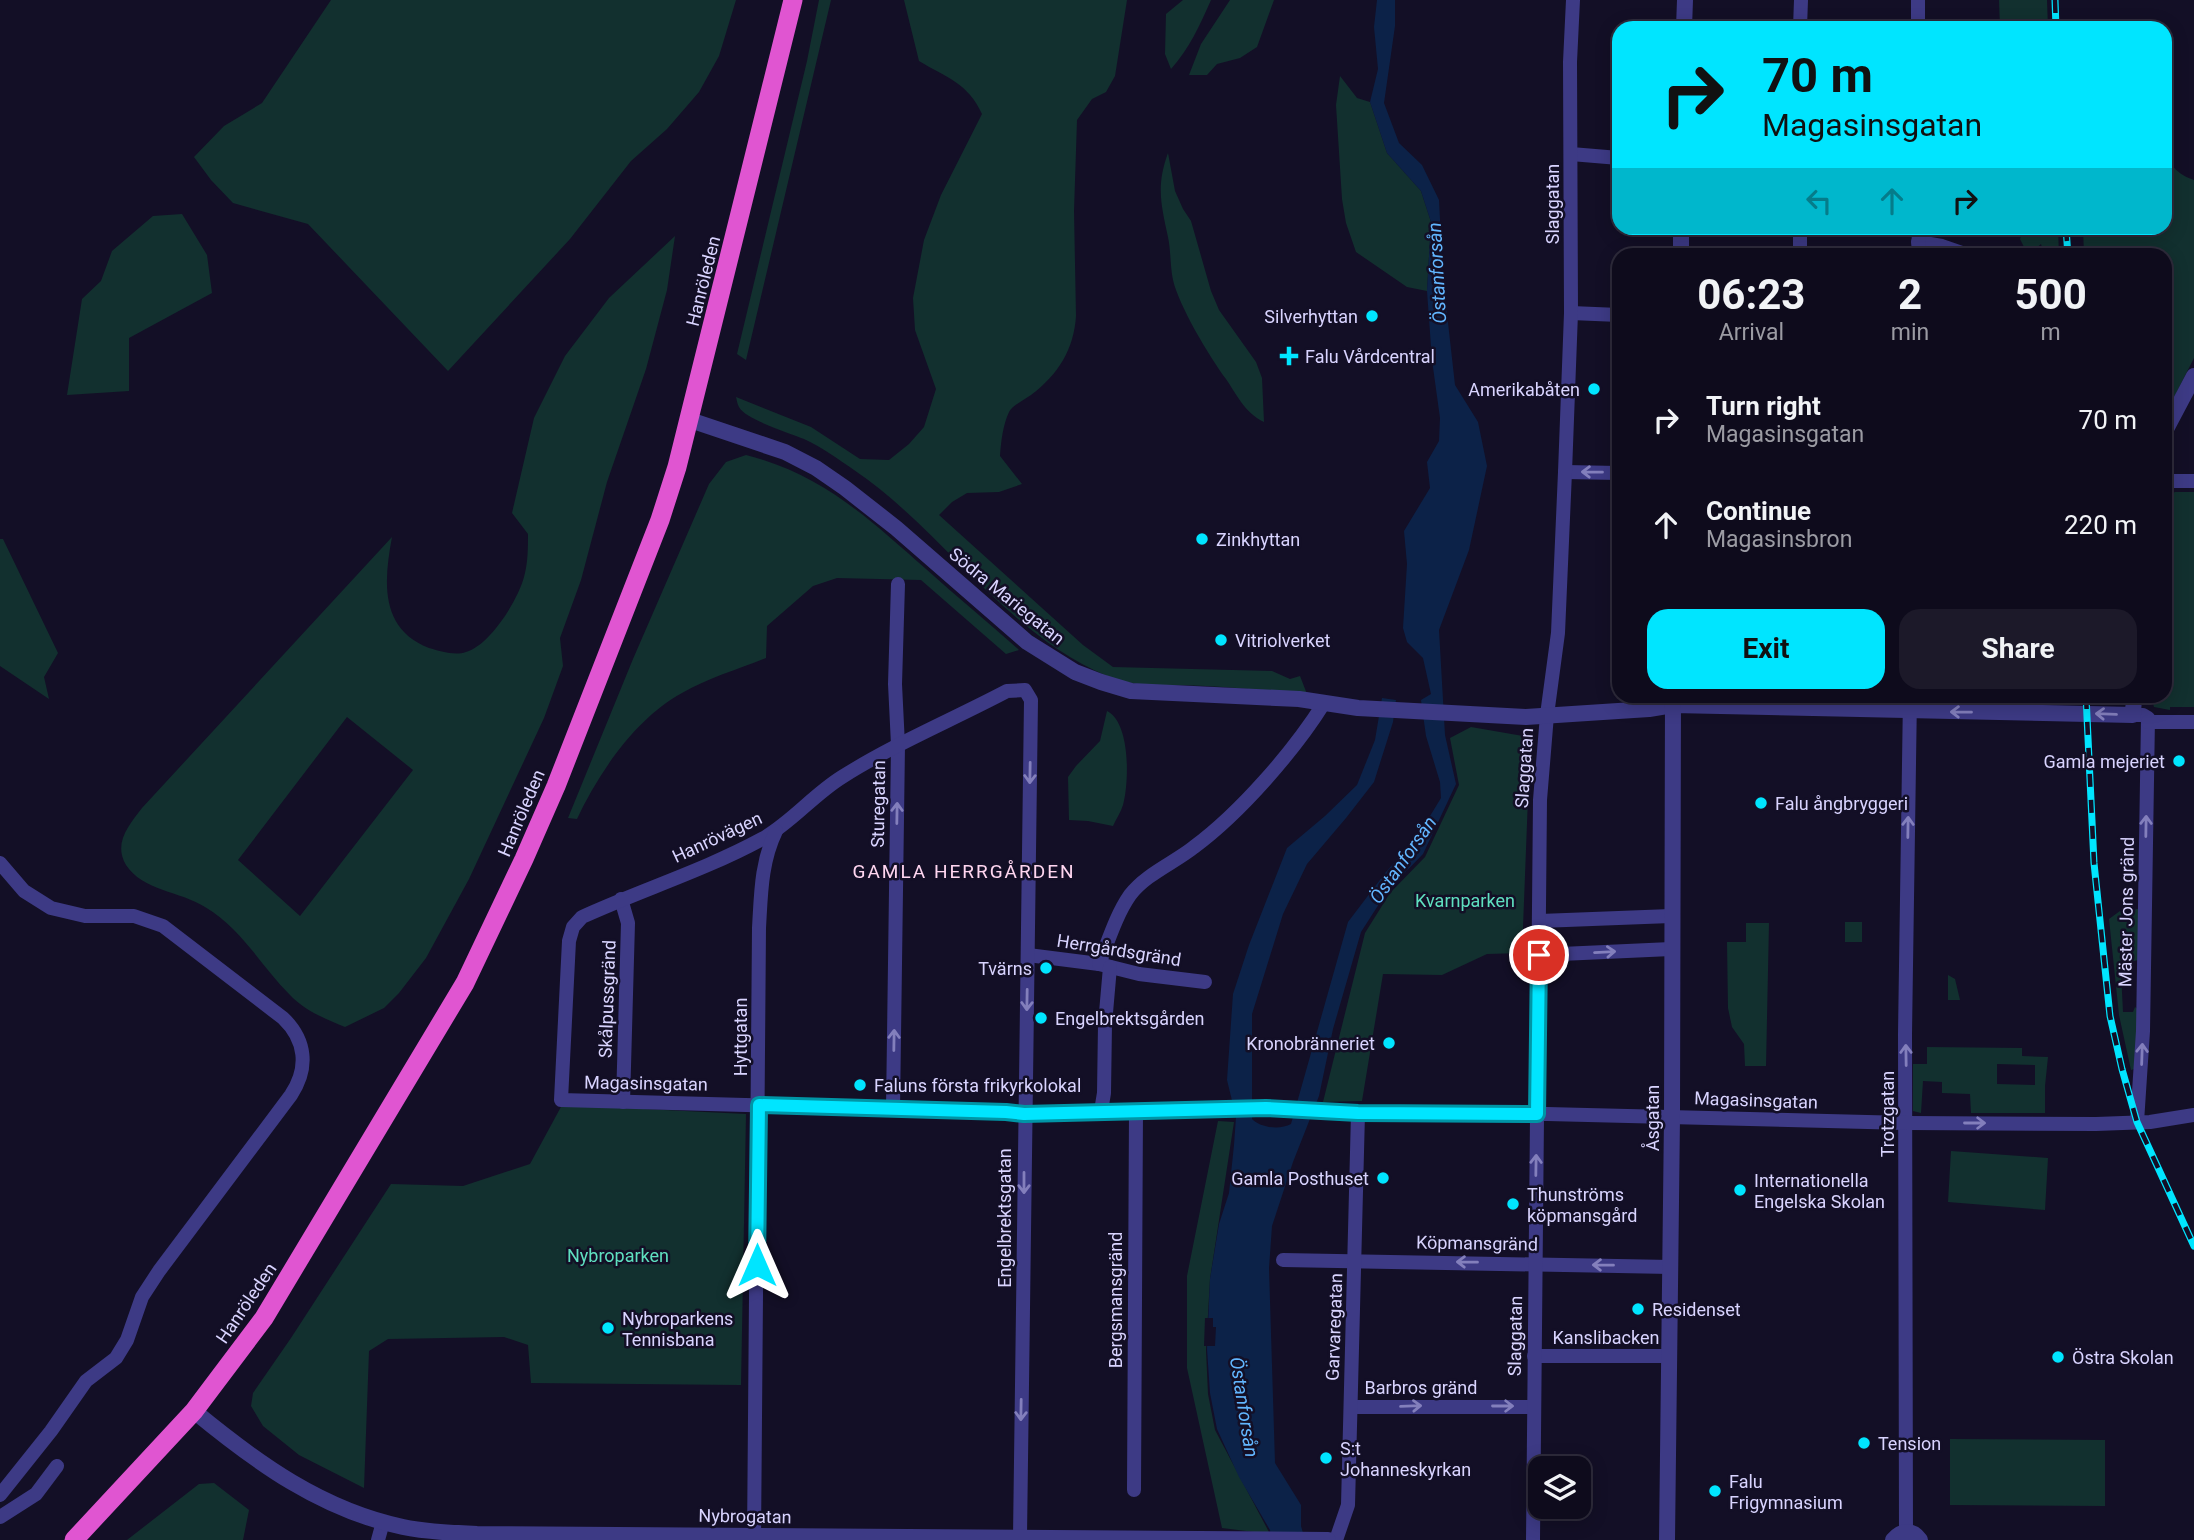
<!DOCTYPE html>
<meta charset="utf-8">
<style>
:root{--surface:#0e0b1c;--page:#1c1929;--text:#f1f3f6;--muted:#9b9ba3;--line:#2e2b3b;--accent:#00e5ff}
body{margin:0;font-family:Roboto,sans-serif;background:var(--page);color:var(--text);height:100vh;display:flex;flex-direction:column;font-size:26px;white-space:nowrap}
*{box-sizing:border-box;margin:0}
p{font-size:23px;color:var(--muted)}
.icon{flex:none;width:38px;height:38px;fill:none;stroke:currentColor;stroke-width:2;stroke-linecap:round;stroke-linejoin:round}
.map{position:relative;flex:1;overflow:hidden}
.panel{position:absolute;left:1612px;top:248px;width:560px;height:455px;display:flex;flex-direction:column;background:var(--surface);border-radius:21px;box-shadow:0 4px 18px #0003,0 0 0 2px var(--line)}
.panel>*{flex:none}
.top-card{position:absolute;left:1612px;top:21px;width:560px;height:214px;border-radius:21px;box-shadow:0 4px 18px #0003,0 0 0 2px var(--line);background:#00e5ff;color:#111;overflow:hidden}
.buttons{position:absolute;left:1528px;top:1456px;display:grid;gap:14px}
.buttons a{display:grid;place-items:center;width:63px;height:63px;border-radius:14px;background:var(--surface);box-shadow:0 4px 18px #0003,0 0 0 2px var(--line);font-size:35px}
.pin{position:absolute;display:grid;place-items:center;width:60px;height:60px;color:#fff;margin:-30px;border:4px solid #fff;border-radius:50%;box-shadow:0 2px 7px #0007}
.me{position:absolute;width:77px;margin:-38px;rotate:0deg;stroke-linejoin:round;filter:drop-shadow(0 0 5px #0008)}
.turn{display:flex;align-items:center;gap:24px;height:147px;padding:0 35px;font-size:32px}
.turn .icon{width:91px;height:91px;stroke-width:2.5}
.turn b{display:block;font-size:49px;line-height:60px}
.lanes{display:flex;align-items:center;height:66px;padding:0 35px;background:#0003;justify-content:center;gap:35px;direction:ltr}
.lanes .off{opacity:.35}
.eta{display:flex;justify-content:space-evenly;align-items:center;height:119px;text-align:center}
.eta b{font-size:42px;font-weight:700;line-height:49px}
.cta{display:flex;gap:14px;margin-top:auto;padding:14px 35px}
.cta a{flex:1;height:80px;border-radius:21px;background:var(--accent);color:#111;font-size:28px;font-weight:700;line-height:80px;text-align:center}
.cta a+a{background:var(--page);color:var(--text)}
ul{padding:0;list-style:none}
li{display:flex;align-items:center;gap:21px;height:105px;padding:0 35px}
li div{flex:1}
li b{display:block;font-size:26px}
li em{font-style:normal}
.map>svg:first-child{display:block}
.green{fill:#12302f;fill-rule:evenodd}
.water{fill:#0c2248}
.pier{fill:#130f26}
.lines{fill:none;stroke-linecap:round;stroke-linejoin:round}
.minor{stroke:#3d3a85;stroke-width:14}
.tertiary{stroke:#3d3a85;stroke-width:16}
.trunk{stroke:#e055d1;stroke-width:19}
.rail-casing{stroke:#00e5ff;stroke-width:7}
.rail{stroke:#130f26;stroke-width:4.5;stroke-dasharray:13;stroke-linecap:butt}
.oneway{stroke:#837fbc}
.route-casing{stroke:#0095a6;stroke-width:18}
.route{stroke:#00e5ff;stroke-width:12}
.poi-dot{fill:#00e5ff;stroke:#130f26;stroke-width:2.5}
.labels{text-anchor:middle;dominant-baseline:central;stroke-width:5;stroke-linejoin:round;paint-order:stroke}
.street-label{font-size:18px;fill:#d9d4ff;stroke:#130f26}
.poi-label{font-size:18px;fill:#d9d4ff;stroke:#130f26;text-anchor:start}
.park-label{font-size:18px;fill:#5fe0c0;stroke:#130f26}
.water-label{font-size:19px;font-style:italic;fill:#62b6ff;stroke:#130f26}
.neighbourhood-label{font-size:19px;letter-spacing:2px;fill:#ffd6f0;stroke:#130f26}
</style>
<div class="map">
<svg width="2194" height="1540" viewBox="0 0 2194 1540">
<rect width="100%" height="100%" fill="#130f26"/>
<!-- green -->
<g class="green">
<polygon points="331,0 736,0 719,56 699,92 667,129 631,161 570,239 448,371 308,224 233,203 211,180 194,157 224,126 262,103"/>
<polygon points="819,0 831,0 746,360 737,354 807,61"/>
<path d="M904,0h223l-12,76 -9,16 -14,7 -15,21 -3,91 2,105c-2,33 -18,59 -45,79 -7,5 -18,10 -22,17 -6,13 -8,29 -9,44l22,28 -23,8 -32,1 -15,9 -13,13 144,130 30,22 159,4 18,8 10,-3 7,18c-34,-3 -67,-6 -101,-8 -32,-2 -69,3 -99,-10 -103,-43 -163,-145 -253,-206 -16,-11 -32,-23 -50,-31 -14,-6 -58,-19 -65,-32 -2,-3 -2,-7 -3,-10l75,30 49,32 29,1 20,-16 15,-17 12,-38 -21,-59 -2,-32 11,-58 17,-45 41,-81c-14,-31 -35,-36 -63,-53z"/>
<path d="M1183,0h28c-11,25 -22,49 -40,69l-6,-15 1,-40z"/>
<polygon points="1230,0 1274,0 1257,47 1240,58 1217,64 1207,75 1189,75 1201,44"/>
<polygon points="1999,0 2047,0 2048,28 2000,28"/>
<polygon points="1340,76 1357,98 1370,102 1387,153 1421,191 1431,222 1427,291 1407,287 1356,252 1346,223 1342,199 1336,105"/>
<path d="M2165,140c3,22 7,32 29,40v178l-29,57v-159l-81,-1 -1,-27h82z"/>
<path d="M1168,153l7,38 8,18 8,12 20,70 8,19 37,52 6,16 2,44c-19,-9 -27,-27 -38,-43 -17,-23 -47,-73 -53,-99 -3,-14 -2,-29 -5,-43 -7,-33 -12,-51 0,-84z"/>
<polygon points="182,214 207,255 212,293 129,338 129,391 67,395 82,299 101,281 112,251 153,216"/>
<polygon points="2024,228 2058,228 2059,255 2044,255 2041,244 2028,255 2020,239"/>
<path d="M675,236l-8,54 -21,79 -39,113 -26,98 -21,58 3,28 -19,52 -75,161 -43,79 -27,35 -15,15 -39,19c-19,-8 -40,-16 -55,-32 -30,-30 -47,-65 -85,-88 -25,-16 -62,-16 -79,-42 -13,-22 3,-40 16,-57l250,-271c-8,43 -13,92 37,111 10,3 26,8 37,4 24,-7 52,-52 58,-75 4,-14 4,-29 4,-43l-16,-21 22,-95 31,-62 44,-58zM347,717l66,53 -113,146 -62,-56z"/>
<path d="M746,455c77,20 122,63 180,114 30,27 62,53 93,81l-13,4 -85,-74 -84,-2 -24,8 -46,40 -1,32c-27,11 -58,20 -84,35 -46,25 -83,79 -105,126l-9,-1 65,-159 76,-175 17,-22z"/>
<polygon points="2175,492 2194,492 2194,707 2170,707 2170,710 2154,707 2151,697 2165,696 2165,498"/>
<polygon points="0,539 3,539 58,653 44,677 49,699 0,666"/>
<path d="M1107,711c24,12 22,72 16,94 -2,7 -7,14 -10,21l-25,-5 -19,-1 -1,-43 8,-11 24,-25z"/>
<polygon points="1471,727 1523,736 1530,746 1522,953 1487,954 1442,975 1383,974 1362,1101 1323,1102 1365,933 1390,893 1425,857 1459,785 1450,738"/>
<polygon points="2142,908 2138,960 2130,962 2121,972 2123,1012 2133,1012 2135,1007 2143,1013 2137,1068 2131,1070 2119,1015 2109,919 2120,911 2130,915 2133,910"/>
<rect x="1845" y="922" width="17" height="20"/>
<polygon points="1746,923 1769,923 1766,1066 1745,1066 1744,1044 1732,1027 1728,1008 1727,942 1746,942"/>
<polygon points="1948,975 1955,979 1960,1000 1948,1000"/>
<path d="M1927,1047l95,1v8l26,1 -3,29v27h-74l-1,-19 -28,-1v-11l-19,-1 -2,32 -8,-2v-47h14zM1997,1064l38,1v20l-38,-1z"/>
<polygon points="562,1105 746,1114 741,1385 531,1383 528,1345 504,1337 388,1339 369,1351 364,1488 299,1455 263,1426 251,1406 253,1393 291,1338 391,1184 463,1186 530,1164"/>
<polygon points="1218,1121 1234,1122 1210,1279 1206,1350 1208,1394 1215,1430 1270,1534 1222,1528 1187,1368 1187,1276"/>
<polygon points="1951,1151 2048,1158 2045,1210 1948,1202"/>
<polygon points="1950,1439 2105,1440 2105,1506 1950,1505"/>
<polygon points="214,1483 249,1510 243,1540 127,1540 199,1484"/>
</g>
<!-- water -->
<path class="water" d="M1377,0h18v26l-11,77 15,40 23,22 17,35 4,78 12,107 23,37 9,44 -18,84 -30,80 6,105 11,49 -33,70 -35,36 -27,42 -28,97 -14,67 -26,66 -21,64 -3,42 6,195 26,42v21l4,14h-34l-1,-10 -31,-53 -22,-48 -7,-36 -3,-44 3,-70 9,-55 10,-31 5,-48 2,-28 -9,-37 6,-86 16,-49 38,-97 38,-32 32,-31 18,-45 7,-42 14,2 -3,22 -19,60 -28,36 -39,46 -24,50 -31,100v105c9,9 28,11 39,5l57,-202 38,-50 33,-38 22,-36 -1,-16 -14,-46 -5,-36 10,-6 -8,-36 -16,-16 -4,-14 4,-64 -3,-33 26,-43 -3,-26 12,-21 1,-23 -8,-58 -5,-69 4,-69 -10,-31 -34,-38 -17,-51 8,-33 -4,-42z"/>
<!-- pier -->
<polygon class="pier" points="1205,1318 1213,1318 1213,1327 1216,1327 1215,1346 1204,1346"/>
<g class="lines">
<!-- minor -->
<g class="minor">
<polyline points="1918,0 1918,28"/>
<polyline points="1800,28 1801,0"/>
<polyline points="1571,154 1619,158"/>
<polyline points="1918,242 1942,246 1971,256"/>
<polyline points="1800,256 1800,228"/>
<polyline points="1918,256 1919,228"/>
<polyline points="1571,313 1619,315"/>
<polyline points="1565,472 1619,473"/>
<polyline points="2165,481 2194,481"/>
<polyline points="2133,715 2143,715 2148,718 2143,1031 2137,1122"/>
<polyline points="2148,722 2194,722"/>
<path d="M0,863l24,28 27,17 34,8h49l29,10 120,92c23,22 26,50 8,77l-132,176 -17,26 -15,43 -11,18 -30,23 -35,50 -51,64"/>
<polyline points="621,899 628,923 623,1102"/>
<polyline points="1540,921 1671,916"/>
<polyline points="1028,955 1099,964 1139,974 1205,982"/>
<polyline points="1539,955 1671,949"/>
<path d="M1099,964c9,-22 17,-49 31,-69 16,-21 44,-32 64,-48 46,-34 100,-96 130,-144"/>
<polyline points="893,1109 898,745 895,684 898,584"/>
<polyline points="1101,1111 1104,1093 1105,1024 1110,967"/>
<polyline points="1283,1260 1671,1267"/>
<polyline points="1534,1356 1669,1356"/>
<polyline points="1351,1407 1534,1407"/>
<polyline points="1134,1490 1136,1111"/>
<polyline points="0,1517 36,1494 57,1466"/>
<polyline points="1906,1532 1905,1034 1910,696"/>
<path d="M1020,1537l11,-837 -6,-10 -18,1c-55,29 -113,53 -165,86 -29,18 -51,46 -80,62 -57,31 -121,51 -180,78l-9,10 -4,14 -8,159 445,12 18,2 242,-6 92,5 189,1 360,9 189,1 54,-2 44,-7"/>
<polyline points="378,1540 383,1522"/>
<path d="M754,1540l5,-612c2,-34 2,-66 17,-97"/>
<polyline points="1336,1540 1348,1505 1358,1113"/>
<polyline points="1533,1540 1540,800 1547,715 1558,633 1565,472 1571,313 1570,62 1573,0"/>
</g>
<!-- tertiary -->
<g class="tertiary">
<polyline points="1684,28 1685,0"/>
<polyline points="1681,256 1681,228"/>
<polyline points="690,420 785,452 816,468 845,488 896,528 1027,642 1075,672 1101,682 1131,691 1299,699 1358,708 1526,717 1649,709 1673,705 2133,715 2134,696"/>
<polyline points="2165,431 2194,376"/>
<path d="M194,1411c63,52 128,99 209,116 24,5 49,6 74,7l851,6"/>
<polyline points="1667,1540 1672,1117 1673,696"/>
<path d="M1893,1540c8,-10 19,-11 27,0"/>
</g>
<!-- trunk -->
<polyline class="trunk" points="74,1540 194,1411 264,1318 465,983 524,859 556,786 660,520 677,467 793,0"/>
<defs>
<g id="rail">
<polyline points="2055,0 2056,28"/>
<polyline points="2066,228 2068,256"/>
<polyline points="2086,696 2094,863 2110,1016 2122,1069 2137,1122 2194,1246"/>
</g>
</defs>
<!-- rail casing -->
<use href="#rail" class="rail-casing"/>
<!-- rail -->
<use href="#rail" class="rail"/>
</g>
<!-- one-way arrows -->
<defs><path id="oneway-shaft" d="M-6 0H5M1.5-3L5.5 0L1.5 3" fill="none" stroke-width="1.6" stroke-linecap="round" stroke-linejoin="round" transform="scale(1.75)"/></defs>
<g class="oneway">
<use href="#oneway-shaft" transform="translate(1592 472) rotate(-179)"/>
<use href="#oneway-shaft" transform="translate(1961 712) rotate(-179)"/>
<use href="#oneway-shaft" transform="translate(2106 714) rotate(-178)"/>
<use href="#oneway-shaft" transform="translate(1030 773) rotate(91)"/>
<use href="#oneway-shaft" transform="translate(897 813) rotate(-89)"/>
<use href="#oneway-shaft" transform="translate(2146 826) rotate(-89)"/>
<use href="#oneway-shaft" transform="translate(1908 827) rotate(-89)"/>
<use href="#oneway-shaft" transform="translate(1605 952) rotate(-3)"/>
<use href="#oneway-shaft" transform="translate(1027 1000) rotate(91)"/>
<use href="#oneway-shaft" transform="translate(894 1040) rotate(-89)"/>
<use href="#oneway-shaft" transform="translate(2142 1054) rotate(-88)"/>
<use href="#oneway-shaft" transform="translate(1906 1055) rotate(-91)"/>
<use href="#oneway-shaft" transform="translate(1975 1123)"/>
<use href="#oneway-shaft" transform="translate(1536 1165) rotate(-89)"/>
<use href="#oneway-shaft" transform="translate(1024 1183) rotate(90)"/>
<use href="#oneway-shaft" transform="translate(1467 1262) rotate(-179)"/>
<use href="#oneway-shaft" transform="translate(1603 1265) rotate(-179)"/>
<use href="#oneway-shaft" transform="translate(1411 1406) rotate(-2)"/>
<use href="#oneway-shaft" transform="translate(1503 1406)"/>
<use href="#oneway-shaft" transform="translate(1021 1410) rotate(91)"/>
</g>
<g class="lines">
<defs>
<polyline id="route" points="757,1265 759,1105 1006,1112 1024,1114 1266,1108 1358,1113 1537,1114 1539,955"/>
</defs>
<!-- route casing -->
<use href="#route" class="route-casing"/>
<!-- route -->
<use href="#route" class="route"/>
</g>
<!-- markers -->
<g class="poi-dot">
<circle cx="1372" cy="316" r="7"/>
<path d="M1285.5 345.5h7v7h7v7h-7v7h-7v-7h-7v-7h7z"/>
<circle cx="1594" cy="389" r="7"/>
<circle cx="1202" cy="539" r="7"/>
<circle cx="1221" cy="640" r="7"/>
<circle cx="2179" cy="761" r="7"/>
<circle cx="1761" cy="803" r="7"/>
<circle cx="1046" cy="968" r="7"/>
<circle cx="1041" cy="1018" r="7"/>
<circle cx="1389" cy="1043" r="7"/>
<circle cx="860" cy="1085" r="7"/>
<circle cx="1383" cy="1178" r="7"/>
<circle cx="1740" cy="1190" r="7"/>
<circle cx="1513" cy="1204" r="7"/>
<circle cx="1638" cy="1309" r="7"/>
<circle cx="608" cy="1328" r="7"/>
<circle cx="2058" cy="1357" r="7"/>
<circle cx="1864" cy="1443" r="7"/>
<circle cx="1326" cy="1458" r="7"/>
<circle cx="1715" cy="1491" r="7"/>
</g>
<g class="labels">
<!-- street labels -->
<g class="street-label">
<text transform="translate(1552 204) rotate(-90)">Slaggatan</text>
<text transform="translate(703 281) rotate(-76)">Hanröleden</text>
<text transform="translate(1007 596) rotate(39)">Södra Mariegatan</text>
<text transform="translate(1524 768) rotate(-86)">Slaggatan</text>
<text transform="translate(878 804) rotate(-89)">Sturegatan</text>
<text transform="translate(521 813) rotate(-67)">Hanröleden</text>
<text transform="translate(717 837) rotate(-25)">Hanrövägen</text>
<text transform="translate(2126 912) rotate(-89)">Mäster Jons gränd</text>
<text transform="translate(1119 950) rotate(9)">Herrgårdsgränd</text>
<text transform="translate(607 999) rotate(-88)">Skålpussgränd</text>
<text transform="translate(740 1037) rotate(-90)">Hyttgatan</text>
<text transform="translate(646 1083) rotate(1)">Magasinsgatan</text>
<text transform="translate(1756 1100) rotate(2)">Magasinsgatan</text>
<text transform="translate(1887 1114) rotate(-90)">Trotzgatan</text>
<text transform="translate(1652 1118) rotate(-90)">Åsgatan</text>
<text transform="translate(1004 1218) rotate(-90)">Engelbrektsgatan</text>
<text transform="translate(1477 1243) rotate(1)">Köpmansgränd</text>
<text transform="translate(1115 1300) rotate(-90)">Bergsmansgränd</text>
<text transform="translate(246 1303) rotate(-56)">Hanröleden</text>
<text transform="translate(1334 1327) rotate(-88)">Garvaregatan</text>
<text transform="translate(1515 1336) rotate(-89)">Slaggatan</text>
<text x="1606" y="1337">Kanslibacken</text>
<text x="1421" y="1387">Barbros gränd</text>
<text transform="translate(745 1516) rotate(1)">Nybrogatan</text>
</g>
<!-- poi labels -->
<g class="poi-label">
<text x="1358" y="316" text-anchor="end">Silverhyttan</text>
<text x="1305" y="356">Falu Vårdcentral</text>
<text x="1580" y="389" text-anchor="end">Amerikabåten</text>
<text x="1216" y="539">Zinkhyttan</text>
<text x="1235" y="640">Vitriolverket</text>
<text x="2165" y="761" text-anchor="end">Gamla mejeriet</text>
<text x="1775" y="803">Falu ångbryggeri</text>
<text x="1032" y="968" text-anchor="end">Tvärns</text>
<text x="1055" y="1018">Engelbrektsgården</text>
<text x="1375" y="1043" text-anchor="end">Kronobränneriet</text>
<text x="874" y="1085">Faluns första frikyrkolokal</text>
<text x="1369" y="1178" text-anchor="end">Gamla Posthuset</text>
<text x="1754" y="1180">Internationella<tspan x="1754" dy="21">Engelska Skolan</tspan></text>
<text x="1527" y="1194">Thunströms<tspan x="1527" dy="21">köpmansgård</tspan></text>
<text x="1652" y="1309">Residenset</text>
<text x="622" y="1318">Nybroparkens<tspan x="622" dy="21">Tennisbana</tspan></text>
<text x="2072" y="1357">Östra Skolan</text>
<text x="1878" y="1443">Tension</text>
<text x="1340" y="1448">S:t<tspan x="1340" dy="21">Johanneskyrkan</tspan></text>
<text x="1729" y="1481">Falu<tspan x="1729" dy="21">Frigymnasium</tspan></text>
</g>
<!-- park labels -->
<g class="park-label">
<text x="1465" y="900">Kvarnparken</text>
<text x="618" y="1255">Nybroparken</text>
</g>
<!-- water labels -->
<g class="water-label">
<text transform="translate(1437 273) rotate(-93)">Östanforsån</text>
<text transform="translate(1403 860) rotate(-55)">Östanforsån</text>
<text transform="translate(1244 1407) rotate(81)">Östanforsån</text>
</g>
<!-- neighbourhood labels -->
<g class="neighbourhood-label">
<text x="964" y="871">GAMLA HERRGÅRDEN</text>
</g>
</g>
</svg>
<div class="buttons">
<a><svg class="icon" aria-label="layers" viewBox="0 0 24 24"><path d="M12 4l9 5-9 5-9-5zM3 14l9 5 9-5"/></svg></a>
</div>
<div class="pin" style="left:1539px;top:955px;background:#d93025"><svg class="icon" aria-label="arrive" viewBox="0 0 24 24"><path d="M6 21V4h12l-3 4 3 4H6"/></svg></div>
<svg class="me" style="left:757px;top:1265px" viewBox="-20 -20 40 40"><path d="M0-17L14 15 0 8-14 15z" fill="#00e5ff" stroke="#fff" stroke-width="4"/></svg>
<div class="top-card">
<div class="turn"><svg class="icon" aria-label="right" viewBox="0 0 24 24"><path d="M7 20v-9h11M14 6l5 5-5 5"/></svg><div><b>70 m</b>Magasinsgatan</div></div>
<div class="lanes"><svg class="icon off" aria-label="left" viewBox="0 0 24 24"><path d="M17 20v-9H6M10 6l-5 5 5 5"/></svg><svg class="icon off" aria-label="ahead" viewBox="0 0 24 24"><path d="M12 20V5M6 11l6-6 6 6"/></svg><svg class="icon" aria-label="right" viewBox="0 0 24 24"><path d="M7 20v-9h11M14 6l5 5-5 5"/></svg></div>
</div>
<section class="panel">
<div class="eta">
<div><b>06:23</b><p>Arrival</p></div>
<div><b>2</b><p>min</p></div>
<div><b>500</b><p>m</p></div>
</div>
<ul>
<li><svg class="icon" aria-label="right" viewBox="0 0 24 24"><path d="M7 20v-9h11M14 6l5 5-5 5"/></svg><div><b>Turn right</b><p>Magasinsgatan</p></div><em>70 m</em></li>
<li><svg class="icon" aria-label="ahead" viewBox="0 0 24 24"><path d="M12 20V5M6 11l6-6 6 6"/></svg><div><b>Continue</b><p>Magasinsbron</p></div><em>220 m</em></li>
</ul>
<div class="cta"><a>Exit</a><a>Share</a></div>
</section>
</div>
